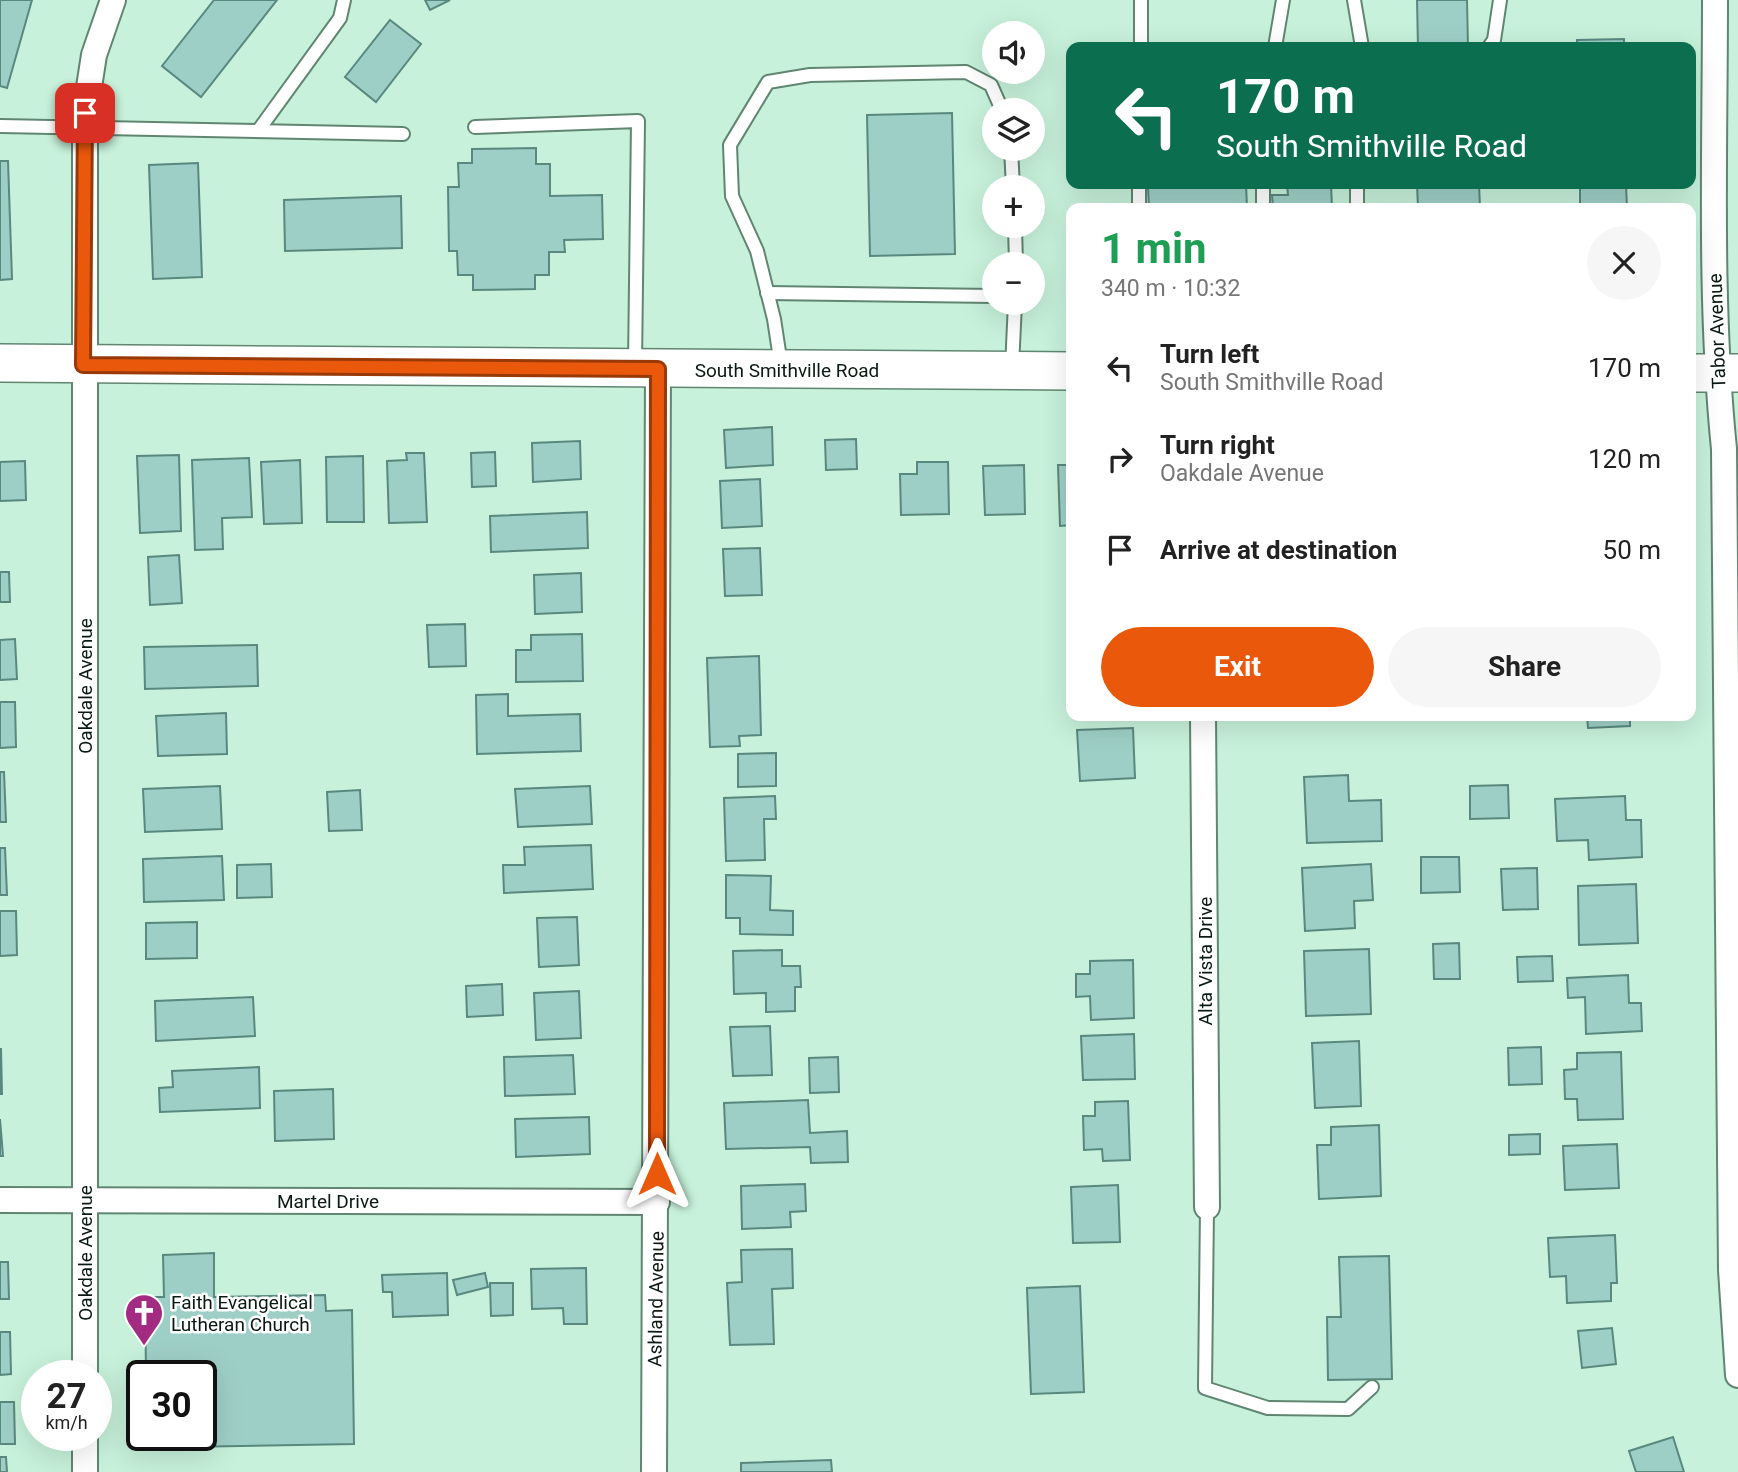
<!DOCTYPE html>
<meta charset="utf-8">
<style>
:root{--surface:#fff;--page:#f6f6f6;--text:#222;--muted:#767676;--accent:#ea580c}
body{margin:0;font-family:Roboto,sans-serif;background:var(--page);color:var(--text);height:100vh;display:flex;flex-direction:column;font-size:26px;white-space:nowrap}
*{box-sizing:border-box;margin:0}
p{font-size:23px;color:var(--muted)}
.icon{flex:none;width:38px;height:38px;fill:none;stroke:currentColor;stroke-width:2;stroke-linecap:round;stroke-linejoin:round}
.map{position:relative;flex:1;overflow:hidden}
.panel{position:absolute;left:1066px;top:203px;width:630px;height:518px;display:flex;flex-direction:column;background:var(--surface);border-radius:14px;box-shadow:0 7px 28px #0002}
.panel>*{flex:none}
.guide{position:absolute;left:1066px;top:42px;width:630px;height:147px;border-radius:14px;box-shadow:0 7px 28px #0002;background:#0b6e4f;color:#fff;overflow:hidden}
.controls{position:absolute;left:982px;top:21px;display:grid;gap:14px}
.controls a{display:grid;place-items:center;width:63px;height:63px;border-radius:50%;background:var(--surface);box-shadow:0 7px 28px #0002;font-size:35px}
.speed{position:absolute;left:21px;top:1360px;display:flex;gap:14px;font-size:35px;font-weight:700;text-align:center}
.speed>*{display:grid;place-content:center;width:91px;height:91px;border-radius:50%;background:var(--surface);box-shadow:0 7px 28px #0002;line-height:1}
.speed small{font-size:18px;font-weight:400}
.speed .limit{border:4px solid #111;border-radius:10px;background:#fff;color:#111}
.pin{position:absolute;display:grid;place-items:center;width:60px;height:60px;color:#fff;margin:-30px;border-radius:14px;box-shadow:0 4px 10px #0006}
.me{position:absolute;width:77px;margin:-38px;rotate:0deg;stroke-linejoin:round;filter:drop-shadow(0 0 5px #0008)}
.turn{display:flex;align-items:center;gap:24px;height:147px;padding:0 35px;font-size:32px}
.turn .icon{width:91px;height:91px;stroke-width:2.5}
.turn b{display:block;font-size:49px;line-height:60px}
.round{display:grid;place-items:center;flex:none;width:74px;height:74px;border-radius:37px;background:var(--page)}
.headline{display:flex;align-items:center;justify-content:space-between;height:119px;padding:0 35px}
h1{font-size:42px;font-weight:700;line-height:52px;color:#1e9e55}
.action{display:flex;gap:14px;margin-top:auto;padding:14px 35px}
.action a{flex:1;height:80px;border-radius:42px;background:var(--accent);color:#fff;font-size:28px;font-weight:700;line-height:80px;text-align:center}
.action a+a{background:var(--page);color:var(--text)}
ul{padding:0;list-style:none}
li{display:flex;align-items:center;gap:21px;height:91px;padding:0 35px}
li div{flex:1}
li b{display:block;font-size:26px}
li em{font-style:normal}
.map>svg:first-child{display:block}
.building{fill:#9ecfc6;stroke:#59887f;stroke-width:2}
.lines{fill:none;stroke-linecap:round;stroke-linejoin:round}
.service-casing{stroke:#608672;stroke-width:16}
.minor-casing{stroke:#608672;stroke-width:28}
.secondary-casing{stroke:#608672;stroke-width:40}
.service{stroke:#fff;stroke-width:12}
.minor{stroke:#fff;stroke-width:24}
.secondary{stroke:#fff;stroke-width:37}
.route-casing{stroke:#983908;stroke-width:18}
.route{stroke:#ea580c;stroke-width:12}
.labels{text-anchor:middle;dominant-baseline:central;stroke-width:5;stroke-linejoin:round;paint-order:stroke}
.street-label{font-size:19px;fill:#0a1912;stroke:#fff}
.poi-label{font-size:19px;fill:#0a1912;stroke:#fff;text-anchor:start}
</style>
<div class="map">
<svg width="1738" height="1472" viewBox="0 0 1738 1472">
<rect width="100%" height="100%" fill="#c7f1da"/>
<!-- building -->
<g class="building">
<polygon points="0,0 32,0 7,88 0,86"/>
<polygon points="214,0 277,0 201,97 162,66"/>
<polygon points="425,0 450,0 430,10"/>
<polygon points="1417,0 1467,0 1468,47 1418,47"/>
<polygon points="390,20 421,44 376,102 345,77"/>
<polygon points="1624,39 1624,47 1577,47 1577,40"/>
<polygon points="952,113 955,254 870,256 867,115"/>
<polygon points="536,148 536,164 550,164 550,196 602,195 603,239 564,240 565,252 549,252 549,275 535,275 535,289 473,290 473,275 458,275 457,251 449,251 448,187 459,187 458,163 472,163 472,149"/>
<polygon points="0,161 8,161 12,279 0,280"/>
<polygon points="198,163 202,277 153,279 149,165"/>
<polygon points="1175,184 1246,184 1247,208 1149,208 1148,187"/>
<polygon points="1287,184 1331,184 1332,208 1273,208 1272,195 1288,195"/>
<polygon points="1417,184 1479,184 1480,208 1418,208"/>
<polygon points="1580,184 1626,184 1627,208 1580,208"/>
<polygon points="401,196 402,248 285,251 284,200"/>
<polygon points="772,427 773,465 726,468 724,430"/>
<polygon points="856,439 857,469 826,470 825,440"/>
<polygon points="580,441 581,479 533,482 532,443"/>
<polygon points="495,452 496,486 472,487 471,453"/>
<polygon points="406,453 424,453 427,522 389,523 387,461 407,460"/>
<polygon points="179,455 181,531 140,533 137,456"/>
<polygon points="363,456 364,522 327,522 326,457"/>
<polygon points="249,458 252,517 222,518 223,549 195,550 192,460"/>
<polygon points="300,460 302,523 264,524 261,462"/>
<polygon points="25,461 26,500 0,501 0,462"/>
<polygon points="917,462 948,462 949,514 901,515 900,474 917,474"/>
<polygon points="1024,465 1025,514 985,515 983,466"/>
<polygon points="1058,465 1071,465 1071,525 1060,526"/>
<polygon points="760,479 762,526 722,528 720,481"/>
<polygon points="587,512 588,548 491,552 490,516"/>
<polygon points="760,548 762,595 725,596 723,549"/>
<polygon points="179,555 182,603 150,605 148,557"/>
<polygon points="0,572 9,572 10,602 0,602"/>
<polygon points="581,573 582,612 535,614 534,575"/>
<polygon points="465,624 466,666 429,667 427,625"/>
<polygon points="582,634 583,681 516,682 516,650 531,650 531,635"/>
<polygon points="15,639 17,679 0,680 0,640"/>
<polygon points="257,645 258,686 145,689 144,647"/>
<polygon points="759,656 761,735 739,736 740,746 710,747 707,658"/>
<polygon points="508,694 508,716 580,714 581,751 477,754 476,695"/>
<polygon points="0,702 15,702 16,747 0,748"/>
<polygon points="226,713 227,754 158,756 156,716"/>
<polygon points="1587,716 1630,716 1630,726 1588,728"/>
<polygon points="1133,728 1135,778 1080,781 1077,730"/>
<polygon points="776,753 776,786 738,787 738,754"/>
<polygon points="0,772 4,772 6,822 0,822"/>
<polygon points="1348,775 1349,801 1381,800 1382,841 1307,843 1304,777"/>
<polygon points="1508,785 1509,818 1470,819 1470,786"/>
<polygon points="220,786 222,829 145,832 143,789"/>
<polygon points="590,786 592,824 518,827 515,789"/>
<polygon points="360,790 362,830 329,831 327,792"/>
<polygon points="775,796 776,819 764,819 765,860 726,861 724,798"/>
<polygon points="1625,796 1626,820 1641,820 1642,857 1589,860 1588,840 1557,841 1555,799"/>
<polygon points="591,845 593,889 504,893 503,865 525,865 524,847"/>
<polygon points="0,848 5,848 7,895 0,895"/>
<polygon points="222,856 224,900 144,902 143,859"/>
<polygon points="1421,857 1459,857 1460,892 1421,893"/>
<polygon points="271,864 272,897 237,898 237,865"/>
<polygon points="1371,864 1373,900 1354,901 1355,928 1305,931 1302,868"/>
<polygon points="1537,868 1538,909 1503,910 1501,869"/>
<polygon points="726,875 771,876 770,910 793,911 793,935 740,934 740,918 726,918"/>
<polygon points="1636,884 1638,943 1579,945 1578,886"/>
<polygon points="0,911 16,911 17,955 0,956"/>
<polygon points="577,917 579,965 539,967 537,918"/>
<polygon points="197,922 197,958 146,959 146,923"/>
<polygon points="1459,943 1460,979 1434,979 1433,944"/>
<polygon points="1369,949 1371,1014 1306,1016 1304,951"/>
<polygon points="782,950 782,966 800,966 801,987 795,987 795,1011 766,1012 766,993 734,994 733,951"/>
<polygon points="1552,956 1553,981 1518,982 1517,957"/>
<polygon points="1133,960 1134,1018 1091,1020 1090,996 1076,997 1076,974 1090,974 1090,961"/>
<polygon points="1628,975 1629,1003 1641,1003 1642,1031 1586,1034 1585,997 1568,998 1567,978"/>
<polygon points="502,984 503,1015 467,1017 466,986"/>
<polygon points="579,991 581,1038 536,1040 534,993"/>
<polygon points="253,997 255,1036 156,1041 155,1001"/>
<polygon points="770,1026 772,1075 733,1076 730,1027"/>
<polygon points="1134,1034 1135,1079 1083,1080 1081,1036"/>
<polygon points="1359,1041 1361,1106 1315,1108 1312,1043"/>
<polygon points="1541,1047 1542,1084 1509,1085 1508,1048"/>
<polygon points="0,1049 1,1049 2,1094 0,1094"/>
<polygon points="1621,1052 1623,1119 1578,1120 1577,1099 1565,1099 1564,1070 1577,1069 1577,1053"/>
<polygon points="573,1055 575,1094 505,1096 504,1057"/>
<polygon points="838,1057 839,1092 810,1093 809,1058"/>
<polygon points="259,1067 260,1108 160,1112 159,1088 173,1087 172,1071"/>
<polygon points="333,1089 334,1139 275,1141 274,1091"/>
<polygon points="808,1100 810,1133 847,1131 848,1162 811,1163 810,1147 726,1149 724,1103"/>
<polygon points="1128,1101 1130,1160 1103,1161 1102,1149 1084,1150 1083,1116 1095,1116 1095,1102"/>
<polygon points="589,1117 590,1154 516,1157 515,1119"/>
<polygon points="0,1119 3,1156 0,1156"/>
<polygon points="1379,1125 1381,1196 1319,1199 1317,1145 1331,1145 1331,1127"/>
<polygon points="1540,1134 1540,1154 1509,1155 1509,1135"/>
<polygon points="1617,1144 1619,1188 1565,1190 1563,1146"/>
<polygon points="805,1184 806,1211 790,1212 791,1227 742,1229 741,1186"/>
<polygon points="1118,1185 1120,1242 1073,1243 1071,1187"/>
<polygon points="1615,1235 1617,1283 1611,1283 1611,1301 1567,1303 1566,1276 1550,1277 1548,1238"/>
<polygon points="792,1249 793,1288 772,1289 774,1344 730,1345 727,1283 742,1282 741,1250"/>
<polygon points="214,1253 214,1297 325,1295 326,1311 352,1310 354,1444 184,1447 184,1435 201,1435 201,1376 183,1376 183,1370 146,1371 145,1297 164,1297 163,1255"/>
<polygon points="1389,1256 1392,1379 1328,1380 1327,1317 1341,1317 1339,1257"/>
<polygon points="0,1262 8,1262 9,1299 0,1299"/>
<polygon points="586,1268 587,1324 564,1324 563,1308 532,1309 531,1269"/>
<polygon points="447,1273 448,1315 393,1317 392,1292 383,1292 382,1275"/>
<polygon points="485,1273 488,1287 457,1295 453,1280"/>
<polygon points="490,1283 513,1283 513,1315 491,1316"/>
<polygon points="1080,1286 1084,1392 1031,1394 1027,1288"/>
<polygon points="1612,1328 1616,1364 1582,1368 1578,1331"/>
<polygon points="0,1332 10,1332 11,1374 0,1375"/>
<polygon points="0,1402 14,1402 15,1444 0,1444"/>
<polygon points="1673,1437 1684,1472 1636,1472 1629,1451"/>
<polygon points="0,1457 6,1457 7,1472 0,1472"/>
<polygon points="831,1460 832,1472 741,1472 741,1463"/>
</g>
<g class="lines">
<defs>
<g id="service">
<polyline points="1354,0 1362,47"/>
<polyline points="1141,47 1141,0"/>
<polyline points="1275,47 1283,0"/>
<polyline points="1489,47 1494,40 1500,0"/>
<polyline points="0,126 403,134"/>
<polyline points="475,127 638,121 635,365"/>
<polyline points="258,131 340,18 344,0"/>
<polyline points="1011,149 1013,187"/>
<polyline points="1263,184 1263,208"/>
<polyline points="1139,208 1139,184"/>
<polyline points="1357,208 1357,184"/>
<polyline points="1015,226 1016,264"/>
<polyline points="767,293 994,296"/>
<polyline points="781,365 774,319 757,251 732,196 730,145 768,82 810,75 966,72 991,85 1002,110"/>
<polyline points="1012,367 1015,303"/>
<polyline points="1207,1207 1205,1388 1268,1408 1348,1409 1372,1387"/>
</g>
<g id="minor">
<path d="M1715,0c0,150 -6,300 9,449l7,821 7,105"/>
<polyline points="1203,716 1207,1207"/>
<polyline points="0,1200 657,1202"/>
<polyline points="85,1376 85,113 94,55 113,0"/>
<polyline points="85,1435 85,1472"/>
<polyline points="654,1472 658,369"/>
</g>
<g id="secondary">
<polyline points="0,363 1071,371"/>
<polyline points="1690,373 1738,373"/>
</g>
</defs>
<!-- service casing -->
<use href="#service" class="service-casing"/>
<!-- minor casing -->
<use href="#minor" class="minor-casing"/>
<!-- secondary casing -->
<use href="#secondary" class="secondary-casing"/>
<!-- service -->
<use href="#service" class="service"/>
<!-- minor -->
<use href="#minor" class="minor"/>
<!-- secondary -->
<use href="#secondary" class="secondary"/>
</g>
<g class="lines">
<defs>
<polyline id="route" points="85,113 83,365 658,369 657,1174"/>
</defs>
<!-- route casing -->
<use href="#route" class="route-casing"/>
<!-- route -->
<use href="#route" class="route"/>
</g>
<!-- icons -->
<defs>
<symbol id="church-pin" viewBox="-11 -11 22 30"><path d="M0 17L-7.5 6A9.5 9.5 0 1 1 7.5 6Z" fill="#a42b82" stroke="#fff"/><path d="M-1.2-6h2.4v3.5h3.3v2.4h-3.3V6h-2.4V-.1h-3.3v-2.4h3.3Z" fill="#fff"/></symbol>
</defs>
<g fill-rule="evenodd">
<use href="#church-pin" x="122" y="1291" width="44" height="60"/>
</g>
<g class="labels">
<!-- street labels -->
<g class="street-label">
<text transform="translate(1717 331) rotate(-92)">Tabor Avenue</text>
<text x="787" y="370">South Smithville Road</text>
<text transform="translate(85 686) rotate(-90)">Oakdale Avenue</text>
<text transform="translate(1205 961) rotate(-90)">Alta Vista Drive</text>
<text x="328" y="1201">Martel Drive</text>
<text transform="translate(85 1253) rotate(-90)">Oakdale Avenue</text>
<text transform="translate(656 1299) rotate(-89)">Ashland Avenue</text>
</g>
<!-- poi labels -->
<g class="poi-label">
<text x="171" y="1302">Faith Evangelical<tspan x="171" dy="22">Lutheran Church</tspan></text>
</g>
</g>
</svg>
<div class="controls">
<a><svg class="icon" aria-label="sound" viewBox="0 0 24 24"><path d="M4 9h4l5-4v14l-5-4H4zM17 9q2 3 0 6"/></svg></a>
<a><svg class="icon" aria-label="layers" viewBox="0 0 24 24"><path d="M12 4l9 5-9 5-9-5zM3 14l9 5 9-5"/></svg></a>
<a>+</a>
<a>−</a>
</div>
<div class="speed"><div>27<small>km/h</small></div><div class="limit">30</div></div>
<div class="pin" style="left:85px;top:113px;background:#d93025"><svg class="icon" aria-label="arrive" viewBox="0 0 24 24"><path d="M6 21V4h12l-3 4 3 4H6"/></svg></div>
<svg class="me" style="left:657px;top:1174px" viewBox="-20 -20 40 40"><path d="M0-17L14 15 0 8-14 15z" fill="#ea580c" stroke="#fff" stroke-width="4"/></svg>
<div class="guide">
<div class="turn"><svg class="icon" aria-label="left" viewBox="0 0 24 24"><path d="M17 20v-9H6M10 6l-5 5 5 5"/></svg><div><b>170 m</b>South Smithville Road</div></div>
</div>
<section class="panel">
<div class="headline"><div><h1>1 min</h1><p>340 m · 10:32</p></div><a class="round"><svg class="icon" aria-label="close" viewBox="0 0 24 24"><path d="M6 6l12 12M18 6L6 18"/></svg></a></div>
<ul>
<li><svg class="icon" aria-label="left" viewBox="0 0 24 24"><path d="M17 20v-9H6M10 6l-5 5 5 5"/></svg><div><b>Turn left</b><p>South Smithville Road</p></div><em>170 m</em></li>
<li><svg class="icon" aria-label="right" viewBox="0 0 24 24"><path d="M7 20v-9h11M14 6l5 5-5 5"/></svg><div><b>Turn right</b><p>Oakdale Avenue</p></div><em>120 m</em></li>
<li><svg class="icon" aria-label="arrive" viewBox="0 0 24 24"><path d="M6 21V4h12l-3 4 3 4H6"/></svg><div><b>Arrive at destination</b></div><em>50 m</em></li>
</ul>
<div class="action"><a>Exit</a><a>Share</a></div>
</section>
</div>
